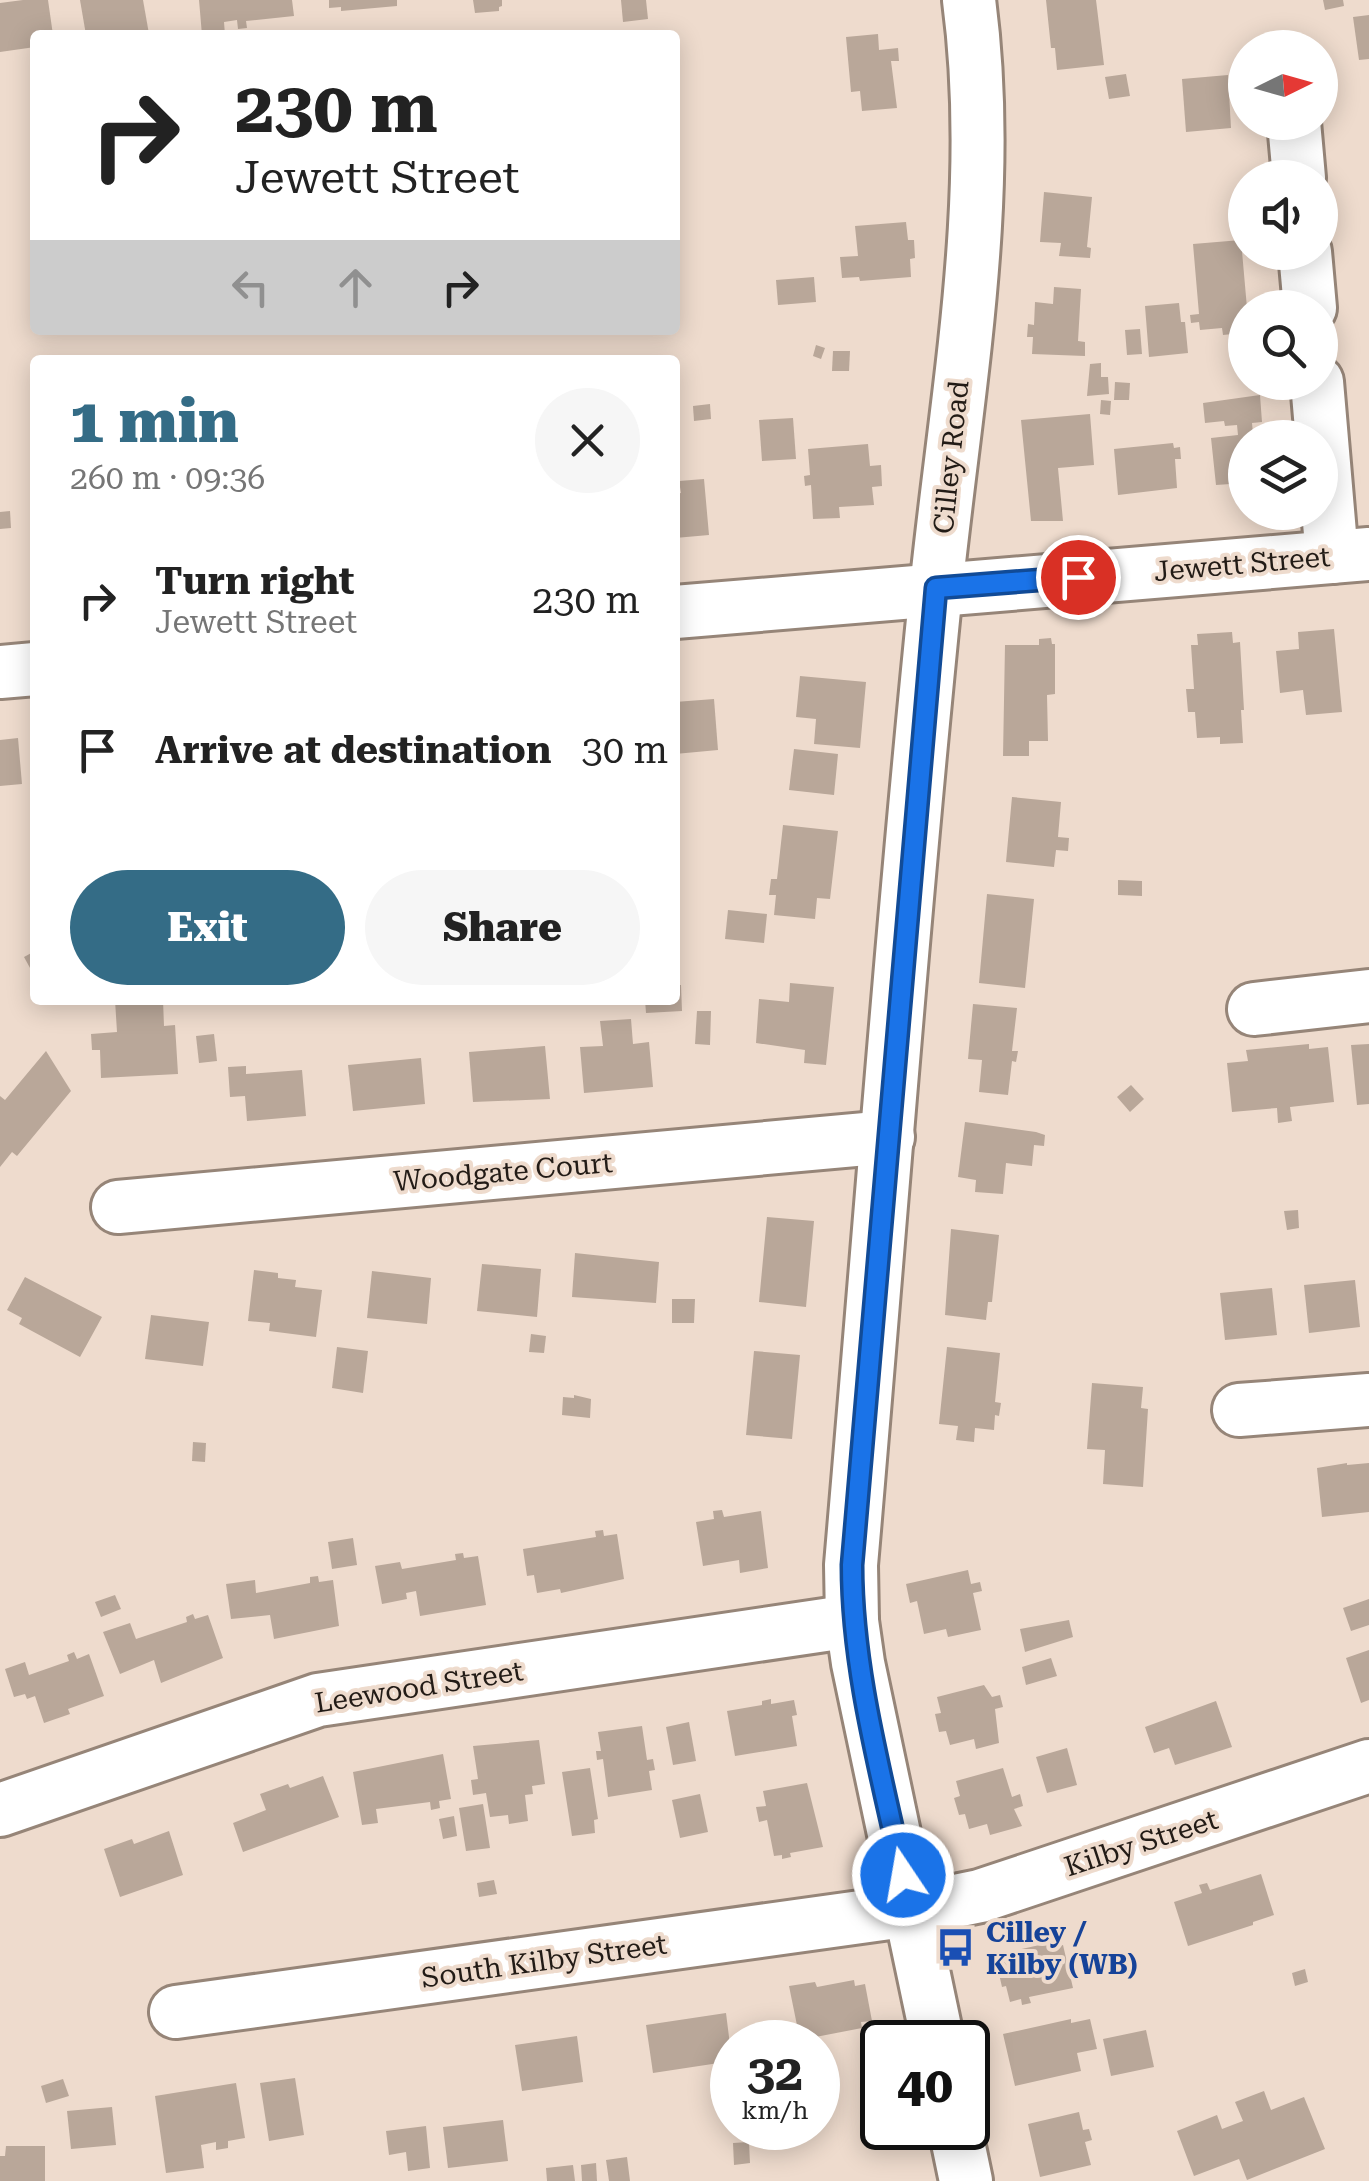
<!DOCTYPE html>
<meta charset="utf-8">
<style>
:root{--surface:#fff;--page:#f6f6f6;--text:#222;--muted:#767676;--accent:#346c86}
body{margin:0;font-family:"Roboto Serif",serif;background:var(--page);color:var(--text);height:100vh;display:flex;flex-direction:column;font-size:38px;white-space:nowrap}
*{box-sizing:border-box;margin:0}
p{font-size:32px;color:var(--muted)}
.icon{flex:none;width:55px;height:55px;fill:none;stroke:currentColor;stroke-width:2;stroke-linecap:round;stroke-linejoin:round}
.map{position:relative;flex:1;overflow:hidden}
.details{position:absolute;left:30px;top:355px;width:650px;height:650px;display:flex;flex-direction:column;background:var(--surface);border-radius:10px;box-shadow:0 5px 25px #0003}
.details>*{flex:none}
.guide{position:absolute;left:30px;top:30px;width:650px;height:305px;border-radius:10px;box-shadow:0 5px 25px #0003;background:#fff;color:var(--text);overflow:hidden}
.needle{width:65px;rotate:85deg}
.controls{position:absolute;left:1228px;top:30px;display:grid;gap:20px}
.controls a{display:grid;place-items:center;width:110px;height:110px;border-radius:50%;background:var(--surface);box-shadow:0 5px 25px #0003;font-size:50px}
.speed{position:absolute;left:710px;top:2020px;display:flex;gap:20px;font-size:50px;font-weight:700;text-align:center}
.speed>*{display:grid;place-content:center;width:130px;height:130px;border-radius:50%;background:var(--surface);box-shadow:0 5px 25px #0003;line-height:1}
.speed small{font-size:25px;font-weight:400}
.speed .limit{border:5px solid #111;border-radius:15px;background:#fff;color:#111}
.pin{position:absolute;display:grid;place-items:center;width:85px;height:85px;color:#fff;margin:-42px;border:5px solid #fff;border-radius:50%;box-shadow:0 2px 10px #0007}
.me{position:absolute;width:110px;margin:-55px;rotate:348deg;stroke-linejoin:round;filter:drop-shadow(0 0 8px #0008)}
.turn{display:flex;align-items:center;gap:35px;height:210px;padding:0 40px;font-size:45px}
.turn .icon{width:130px;height:130px;stroke-width:2.5}
.turn b{display:block;font-size:70px;line-height:85px}
.lanes{display:flex;align-items:center;height:95px;padding:0 40px;background:#0003;justify-content:center;gap:50px;direction:ltr}
.lanes .off{opacity:.35}
.round{display:grid;place-items:center;flex:none;width:105px;height:105px;border-radius:52px;background:var(--page)}
.overview{display:flex;align-items:center;justify-content:space-between;height:170px;padding:0 40px}
h1{font-size:60px;font-weight:800;line-height:75px;color:var(--accent)}
.button{display:flex;gap:20px;margin-top:auto;padding:20px 40px}
.button a{flex:1;height:115px;border-radius:60px;background:var(--accent);color:#fff;font-size:40px;font-weight:800;line-height:115px;text-align:center}
.button a+a{background:var(--page);color:var(--text)}
ul{padding:0;list-style:none}
li{display:flex;align-items:center;gap:30px;height:150px;padding:0 40px}
li div{flex:1}
li b{display:block;font-size:38px}
li em{font-style:normal}
.map>svg:first-child{display:block}
.building{fill:#b9a799}
.lines{fill:none;stroke-linecap:round;stroke-linejoin:round}
.minor-casing{stroke:#968578;stroke-width:58}
.minor{stroke:#fff;stroke-width:52}
.route-casing{stroke:#114b97;stroke-width:25}
.route{stroke:#1a73e8;stroke-width:18}
.labels{text-anchor:middle;dominant-baseline:central;stroke-width:8;stroke-linejoin:round;paint-order:stroke}
.street-label{font-size:28px;fill:#221b16;stroke:#eedbcd}
.transit-label{font-size:28px;font-weight:bold;fill:#164399;stroke:#eedbcd;text-anchor:start}
</style>
<div class="map">
<svg width="1369" height="2181" viewBox="0 0 1369 2181">
<rect width="100%" height="100%" fill="#eedbcd"/>
<!-- building -->
<g class="building">
<polygon points="23,0 48,0 53,35 35,35 35,47 0,52 0,3"/>
<polygon points="80,0 143,0 149,34 86,35"/>
<polygon points="199,0 292,0 294,16 246,21 247,28 238,29 237,20 224,22 225,35 202,35"/>
<polygon points="329,0 397,0 397,6 341,11 341,7 329,8"/>
<polygon points="473,0 502,0 502,6 499,7 499,11 475,13"/>
<polygon points="621,0 646,0 648,19 623,22"/>
<polygon points="1046,0 1096,0 1104,65 1057,70 1055,48 1051,48"/>
<polygon points="1323,0 1343,0 1344,6 1325,10"/>
<polygon points="1369,15 1369,59 1359,60 1353,17"/>
<polygon points="878,34 879,50 898,48 899,61 891,61 897,108 862,111 860,91 851,92 846,37"/>
<polygon points="1126,74 1130,96 1109,99 1105,77"/>
<polygon points="1228,75 1231,128 1186,132 1182,79"/>
<polygon points="1044,192 1092,197 1087,247 1091,248 1090,258 1059,256 1061,243 1040,242"/>
<polygon points="906,222 908,240 914,240 915,258 910,259 911,277 860,281 859,277 842,278 840,257 858,256 855,226"/>
<polygon points="1241,240 1247,308 1242,333 1223,335 1222,328 1200,330 1199,322 1191,323 1190,315 1199,314 1193,244"/>
<polygon points="814,277 816,302 778,305 776,280"/>
<polygon points="1054,287 1081,289 1078,341 1085,342 1085,356 1032,354 1033,337 1027,337 1028,324 1034,325 1035,302 1053,304"/>
<polygon points="1179,303 1181,322 1185,322 1188,353 1149,357 1145,306"/>
<polygon points="1140,329 1142,354 1127,355 1125,330"/>
<polygon points="816,345 825,348 821,359 813,356"/>
<polygon points="833,351 850,351 849,371 832,371"/>
<polygon points="1101,363 1101,377 1108,377 1109,394 1087,396 1090,364"/>
<polygon points="1115,382 1130,383 1129,400 1114,400"/>
<polygon points="1260,395 1262,422 1252,423 1253,434 1264,433 1265,438 1245,438 1245,483 1216,485 1211,438 1238,435 1237,425 1225,426 1224,421 1205,423 1203,403"/>
<polygon points="1101,400 1111,401 1110,415 1100,414"/>
<polygon points="710,404 711,419 694,421 693,406"/>
<polygon points="1090,414 1094,465 1058,468 1063,521 1031,521 1021,420"/>
<polygon points="793,418 796,459 762,461 759,420"/>
<polygon points="1173,443 1174,448 1180,447 1181,459 1175,459 1177,488 1118,495 1114,449"/>
<polygon points="868,444 870,466 881,465 882,486 872,487 874,505 839,507 840,518 813,519 811,485 805,486 804,476 810,475 808,449"/>
<polygon points="704,479 709,535 675,538 675,494 681,493 679,481"/>
<polygon points="10,511 11,528 0,529 0,512"/>
<polygon points="1334,629 1342,712 1306,715 1303,690 1280,693 1276,651 1299,649 1298,632"/>
<polygon points="1232,632 1233,643 1240,642 1244,710 1241,710 1243,743 1220,744 1220,737 1197,738 1195,712 1188,712 1186,689 1194,689 1191,645 1198,645 1197,634"/>
<polygon points="1051,638 1052,644 1055,644 1055,694 1047,695 1048,741 1029,741 1029,756 1003,756 1005,645 1039,645 1039,639"/>
<polygon points="800,676 866,682 860,748 814,744 816,719 796,717"/>
<polygon points="714,699 718,750 675,754 675,702"/>
<polygon points="18,738 22,784 0,786 0,740"/>
<polygon points="794,749 838,754 834,795 789,790"/>
<polygon points="1012,797 1061,802 1058,837 1069,838 1068,851 1056,850 1054,867 1006,862"/>
<polygon points="783,825 838,831 830,899 817,898 815,919 774,915 776,895 769,895 771,879 777,879"/>
<polygon points="1118,880 1142,881 1142,896 1118,895"/>
<polygon points="987,894 1034,899 1025,988 979,983"/>
<polygon points="728,910 767,914 764,943 725,939"/>
<polygon points="35,951 35,977 24,957"/>
<polygon points="790,983 834,987 826,1065 804,1063 805,1050 756,1043 759,999 789,1002"/>
<polygon points="675,985 681,985 682,1011 646,1013 645,1000 675,1000"/>
<polygon points="115,1000 163,1000 164,1026 175,1025 178,1074 101,1078 100,1050 92,1050 91,1034 117,1032"/>
<polygon points="973,1004 1017,1008 1012,1051 1018,1051 1016,1062 1012,1061 1008,1095 979,1092 982,1060 968,1059"/>
<polygon points="697,1011 711,1011 710,1045 695,1044"/>
<polygon points="631,1019 633,1044 649,1042 653,1087 584,1093 580,1047 603,1046 600,1021"/>
<polygon points="214,1034 217,1061 199,1063 196,1036"/>
<polygon points="1309,1044 1309,1049 1328,1047 1334,1102 1290,1107 1292,1121 1278,1123 1277,1108 1232,1112 1227,1063 1248,1061 1246,1050"/>
<polygon points="1369,1044 1369,1104 1357,1105 1351,1045"/>
<polygon points="545,1046 550,1099 473,1102 469,1052"/>
<polygon points="46,1051 71,1091 17,1156 12,1152 0,1167 0,1096 5,1100"/>
<polygon points="421,1058 425,1104 353,1111 348,1065"/>
<polygon points="246,1066 246,1074 302,1070 306,1116 247,1121 245,1096 230,1097 228,1067"/>
<polygon points="1131,1085 1144,1099 1130,1112 1117,1097"/>
<polygon points="965,1122 1036,1132 1045,1135 1044,1146 1034,1145 1032,1166 1006,1163 1003,1194 975,1192 976,1180 958,1177"/>
<polygon points="1298,1210 1299,1228 1287,1230 1284,1211"/>
<polygon points="767,1217 814,1221 806,1307 759,1302"/>
<polygon points="951,1229 999,1235 992,1302 988,1302 986,1320 945,1315"/>
<polygon points="575,1253 659,1262 656,1303 572,1297"/>
<polygon points="482,1264 541,1269 537,1317 477,1311"/>
<polygon points="254,1270 278,1273 278,1278 296,1280 295,1287 322,1290 316,1337 269,1331 270,1323 248,1321"/>
<polygon points="372,1271 431,1278 427,1324 367,1318"/>
<polygon points="25,1277 102,1317 80,1357 19,1324 22,1318 7,1310"/>
<polygon points="1355,1280 1360,1327 1309,1333 1304,1285"/>
<polygon points="1272,1288 1277,1335 1225,1340 1220,1293"/>
<polygon points="672,1299 695,1299 694,1323 672,1323"/>
<polygon points="151,1315 209,1322 203,1366 145,1359"/>
<polygon points="531,1334 546,1336 544,1353 529,1352"/>
<polygon points="337,1347 368,1351 363,1393 332,1388"/>
<polygon points="947,1347 1000,1353 995,1402 1001,1403 999,1416 995,1415 994,1430 975,1428 974,1442 956,1440 958,1426 939,1424"/>
<polygon points="754,1351 800,1355 792,1439 746,1435"/>
<polygon points="1092,1383 1143,1387 1141,1408 1148,1409 1143,1487 1103,1484 1105,1450 1087,1449"/>
<polygon points="574,1395 591,1399 590,1418 562,1415 563,1397 574,1398"/>
<polygon points="193,1442 206,1443 205,1462 192,1461"/>
<polygon points="1347,1463 1347,1465 1369,1463 1369,1512 1322,1517 1317,1468"/>
<polygon points="722,1510 724,1517 761,1511 768,1568 740,1573 739,1560 703,1566 696,1522 714,1519 713,1511"/>
<polygon points="603,1530 604,1536 617,1534 624,1579 561,1593 560,1589 537,1593 534,1575 527,1576 523,1549 596,1537 595,1531"/>
<polygon points="353,1538 357,1565 332,1569 328,1542"/>
<polygon points="463,1553 464,1558 478,1556 486,1605 420,1616 416,1591 406,1593 407,1599 382,1604 375,1566 400,1562 402,1569 456,1560 455,1554"/>
<polygon points="968,1570 971,1584 980,1582 982,1591 973,1593 981,1630 948,1637 946,1629 924,1634 917,1601 910,1603 906,1584"/>
<polygon points="318,1576 319,1582 333,1580 339,1626 274,1639 270,1615 231,1619 226,1584 255,1580 256,1593 310,1583 310,1577"/>
<polygon points="115,1595 121,1609 101,1617 95,1602"/>
<polygon points="1369,1599 1369,1625 1351,1631 1343,1608"/>
<polygon points="193,1614 195,1619 208,1615 223,1658 161,1683 154,1660 120,1674 103,1632 130,1623 136,1639 187,1622 186,1617"/>
<polygon points="1069,1620 1073,1637 1025,1652 1020,1629"/>
<polygon points="1369,1650 1369,1700 1361,1703 1346,1658"/>
<polygon points="74,1652 77,1659 89,1654 104,1696 68,1709 70,1714 44,1723 35,1696 27,1699 25,1694 14,1697 5,1669 25,1662 29,1675 69,1661 67,1655"/>
<polygon points="1051,1658 1057,1676 1026,1685 1022,1667"/>
<polygon points="984,1685 992,1697 1000,1695 1003,1707 995,1709 999,1743 976,1749 974,1739 950,1745 946,1731 939,1732 935,1714 941,1713 937,1697"/>
<polygon points="771,1699 771,1704 794,1700 797,1715 792,1716 797,1746 735,1756 727,1711 762,1705 762,1701"/>
<polygon points="1216,1701 1232,1747 1175,1765 1169,1748 1154,1753 1145,1727"/>
<polygon points="689,1722 696,1761 673,1765 666,1727"/>
<polygon points="642,1726 647,1760 653,1759 655,1770 649,1771 652,1790 608,1797 603,1759 597,1760 596,1751 601,1751 598,1732"/>
<polygon points="539,1740 545,1784 532,1786 533,1794 525,1795 528,1821 509,1824 508,1815 490,1817 486,1793 473,1795 471,1780 478,1779 473,1746"/>
<polygon points="1067,1748 1077,1785 1047,1793 1036,1757"/>
<polygon points="443,1754 451,1799 439,1801 440,1808 431,1810 430,1802 376,1809 378,1823 362,1825 353,1772"/>
<polygon points="590,1768 598,1819 594,1820 595,1833 572,1836 562,1772"/>
<polygon points="1003,1768 1012,1797 1020,1794 1023,1806 1014,1809 1022,1826 990,1835 987,1824 969,1829 965,1814 959,1815 954,1798 960,1796 956,1781"/>
<polygon points="323,1776 339,1817 243,1852 233,1823 266,1810 260,1794 288,1784 290,1788"/>
<polygon points="807,1783 823,1847 790,1853 791,1857 782,1859 782,1855 774,1856 767,1820 759,1822 756,1807 766,1806 763,1791"/>
<polygon points="700,1794 708,1832 680,1838 672,1800"/>
<polygon points="483,1804 490,1848 466,1851 459,1808"/>
<polygon points="454,1816 457,1836 443,1839 439,1819"/>
<polygon points="169,1831 183,1875 120,1897 104,1849 132,1839 134,1844"/>
<polygon points="1261,1874 1274,1915 1253,1922 1253,1925 1188,1946 1174,1902 1202,1893 1199,1885 1207,1883 1210,1890"/>
<polygon points="494,1880 497,1894 479,1897 477,1883"/>
<polygon points="1053,1942 1054,1947 1063,1945 1073,1988 1029,1997 1031,2003 1022,2005 1021,1999 1010,2002 1006,1986 1002,1987 999,1974 1003,1972 999,1954"/>
<polygon points="1305,1969 1308,1982 1295,1986 1292,1973"/>
<polygon points="854,1980 855,1986 865,1984 872,2021 861,2022 862,2028 800,2040 789,1986 815,1982 817,1987"/>
<polygon points="726,2013 732,2061 653,2073 646,2025"/>
<polygon points="1071,2019 1071,2023 1090,2019 1097,2049 1077,2053 1081,2071 1015,2086 1003,2034"/>
<polygon points="1146,2030 1154,2067 1111,2076 1103,2039"/>
<polygon points="577,2036 583,2082 522,2091 515,2045"/>
<polygon points="295,2078 304,2135 269,2141 260,2083"/>
<polygon points="63,2079 69,2096 46,2103 41,2086"/>
<polygon points="236,2083 245,2138 228,2141 228,2148 216,2150 216,2142 201,2145 204,2168 166,2173 155,2096"/>
<polygon points="1264,2091 1271,2110 1304,2097 1325,2149 1247,2180 1239,2159 1194,2176 1177,2131 1217,2115 1222,2129 1243,2121 1235,2102"/>
<polygon points="112,2107 116,2145 71,2149 67,2111"/>
<polygon points="1079,2112 1083,2130 1089,2129 1092,2140 1085,2142 1091,2165 1040,2177 1028,2124"/>
<polygon points="503,2120 508,2161 448,2168 443,2127"/>
<polygon points="426,2126 430,2168 408,2171 406,2152 389,2155 386,2131"/>
<polygon points="749,2142 750,2163 734,2165 733,2143"/>
<polygon points="6,2146 45,2146 45,2181 0,2181 0,2156 5,2156"/>
<polygon points="627,2157 630,2181 609,2181 606,2160"/>
<polygon points="596,2163 597,2181 582,2181 581,2165"/>
<polygon points="573,2165 575,2181 547,2181 546,2168"/>
</g>
<g class="lines">
<defs>
<g id="minor">
<polyline points="1294,122 1299,178"/>
<polyline points="1305,252 1310,308"/>
<polyline points="1317,382 1332,557"/>
<polyline points="675,612 1369,554"/>
<polyline points="0,672 35,669"/>
<polyline points="1254,1009 1369,996"/>
<polyline points="118,1207 888,1137"/>
<polyline points="1239,1410 1369,1400"/>
<polyline points="0,1810 318,1700 852,1621"/>
<polyline points="176,2012 911,1910 980,1896 1369,1766"/>
<path d="M938,2042l-80,-379 -6,-42 -1,-56c28,-325 52,-651 85,-975 20,-195 59,-394 33,-590"/>
<polyline points="955,2128 966,2181"/>
</g>
</defs>
<!-- minor casing -->
<use href="#minor" class="minor-casing"/>
<!-- minor -->
<use href="#minor" class="minor"/>
</g>
<g class="lines">
<defs>
<path id="route" d="M903,1875c-22,-102 -51,-205 -51,-310l84,-977 142,-11"/>
</defs>
<!-- route casing -->
<use href="#route" class="route-casing"/>
<!-- route -->
<use href="#route" class="route"/>
</g>
<!-- icons -->
<defs>
<symbol id="bus-bare" viewBox="-9 -9 18 18"><path d="M-5-6H5V4H4V6H2V4H-2V6H-4V4H-5ZM-3.5-4V0h7V-4ZM-3.5 1.2v1.5H-2V1.2ZM2 1.2v1.5H3.5V1.2Z" fill="#1a4fb4" stroke="#eedbcd" stroke-width="2.5" paint-order="stroke"/></symbol>
</defs>
<g fill-rule="evenodd">
<use href="#bus-bare" x="928" y="1920" width="55" height="55"/>
</g>
<g class="labels">
<!-- street labels -->
<g class="street-label">
<text transform="translate(951 457) rotate(-84)">Cilley Road</text>
<text transform="translate(1242 564) rotate(-5)">Jewett Street</text>
<text transform="translate(503 1172) rotate(-5)">Woodgate Court</text>
<text transform="translate(419 1687) rotate(-9)">Leewood Street</text>
<text transform="translate(1141 1843) rotate(-18)">Kilby Street</text>
<text transform="translate(544 1961) rotate(-8)">South Kilby Street</text>
</g>
<!-- transit labels -->
<g class="transit-label">
<text x="986" y="1932">Cilley /<tspan x="986" dy="32">Kilby (WB)</tspan></text>
</g>
</g>
</svg>
<div class="controls">
<a><svg class="needle" viewBox="-14 -14 28 28"><path d="M0-13l5 13h-10z" fill="#e53935"/><path d="M0 13l5-13h-10z" fill="#767676"/></svg></a>
<a><svg class="icon" aria-label="sound" viewBox="0 0 24 24"><path d="M4 9h4l5-4v14l-5-4H4zM17 9q2 3 0 6"/></svg></a>
<a><svg class="icon" aria-label="search" viewBox="0 0 24 24"><circle cx="10" cy="10" r="6"/><path d="M15 15l6 6"/></svg></a>
<a><svg class="icon" aria-label="layers" viewBox="0 0 24 24"><path d="M12 4l9 5-9 5-9-5zM3 14l9 5 9-5"/></svg></a>
</div>
<div class="speed"><div>32<small>km/h</small></div><div class="limit">40</div></div>
<div class="pin" style="left:1078px;top:577px;background:#d93025"><svg class="icon" aria-label="arrive" viewBox="0 0 24 24"><path d="M6 21V4h12l-3 4 3 4H6"/></svg></div>
<svg class="me" style="left:903px;top:1875px" viewBox="-20 -20 40 40"><circle r="17" fill="#1a73e8" stroke="#fff" stroke-width="3"/><path d="M0-11L8 9 0 5-8 9z" fill="#fff"/></svg>
<div class="guide">
<div class="turn"><svg class="icon" aria-label="right" viewBox="0 0 24 24"><path d="M7 20v-9h11M14 6l5 5-5 5"/></svg><div><b>230 m</b>Jewett Street</div></div>
<div class="lanes"><svg class="icon off" aria-label="left" viewBox="0 0 24 24"><path d="M17 20v-9H6M10 6l-5 5 5 5"/></svg><svg class="icon off" aria-label="ahead" viewBox="0 0 24 24"><path d="M12 20V5M6 11l6-6 6 6"/></svg><svg class="icon" aria-label="right" viewBox="0 0 24 24"><path d="M7 20v-9h11M14 6l5 5-5 5"/></svg></div>
</div>
<section class="details">
<div class="overview"><div><h1>1 min</h1><p>260 m · 09:36</p></div><a class="round"><svg class="icon" aria-label="close" viewBox="0 0 24 24"><path d="M6 6l12 12M18 6L6 18"/></svg></a></div>
<ul>
<li><svg class="icon" aria-label="right" viewBox="0 0 24 24"><path d="M7 20v-9h11M14 6l5 5-5 5"/></svg><div><b>Turn right</b><p>Jewett Street</p></div><em>230 m</em></li>
<li><svg class="icon" aria-label="arrive" viewBox="0 0 24 24"><path d="M6 21V4h12l-3 4 3 4H6"/></svg><div><b>Arrive at destination</b></div><em>30 m</em></li>
</ul>
<div class="button"><a>Exit</a><a>Share</a></div>
</section>
</div>
